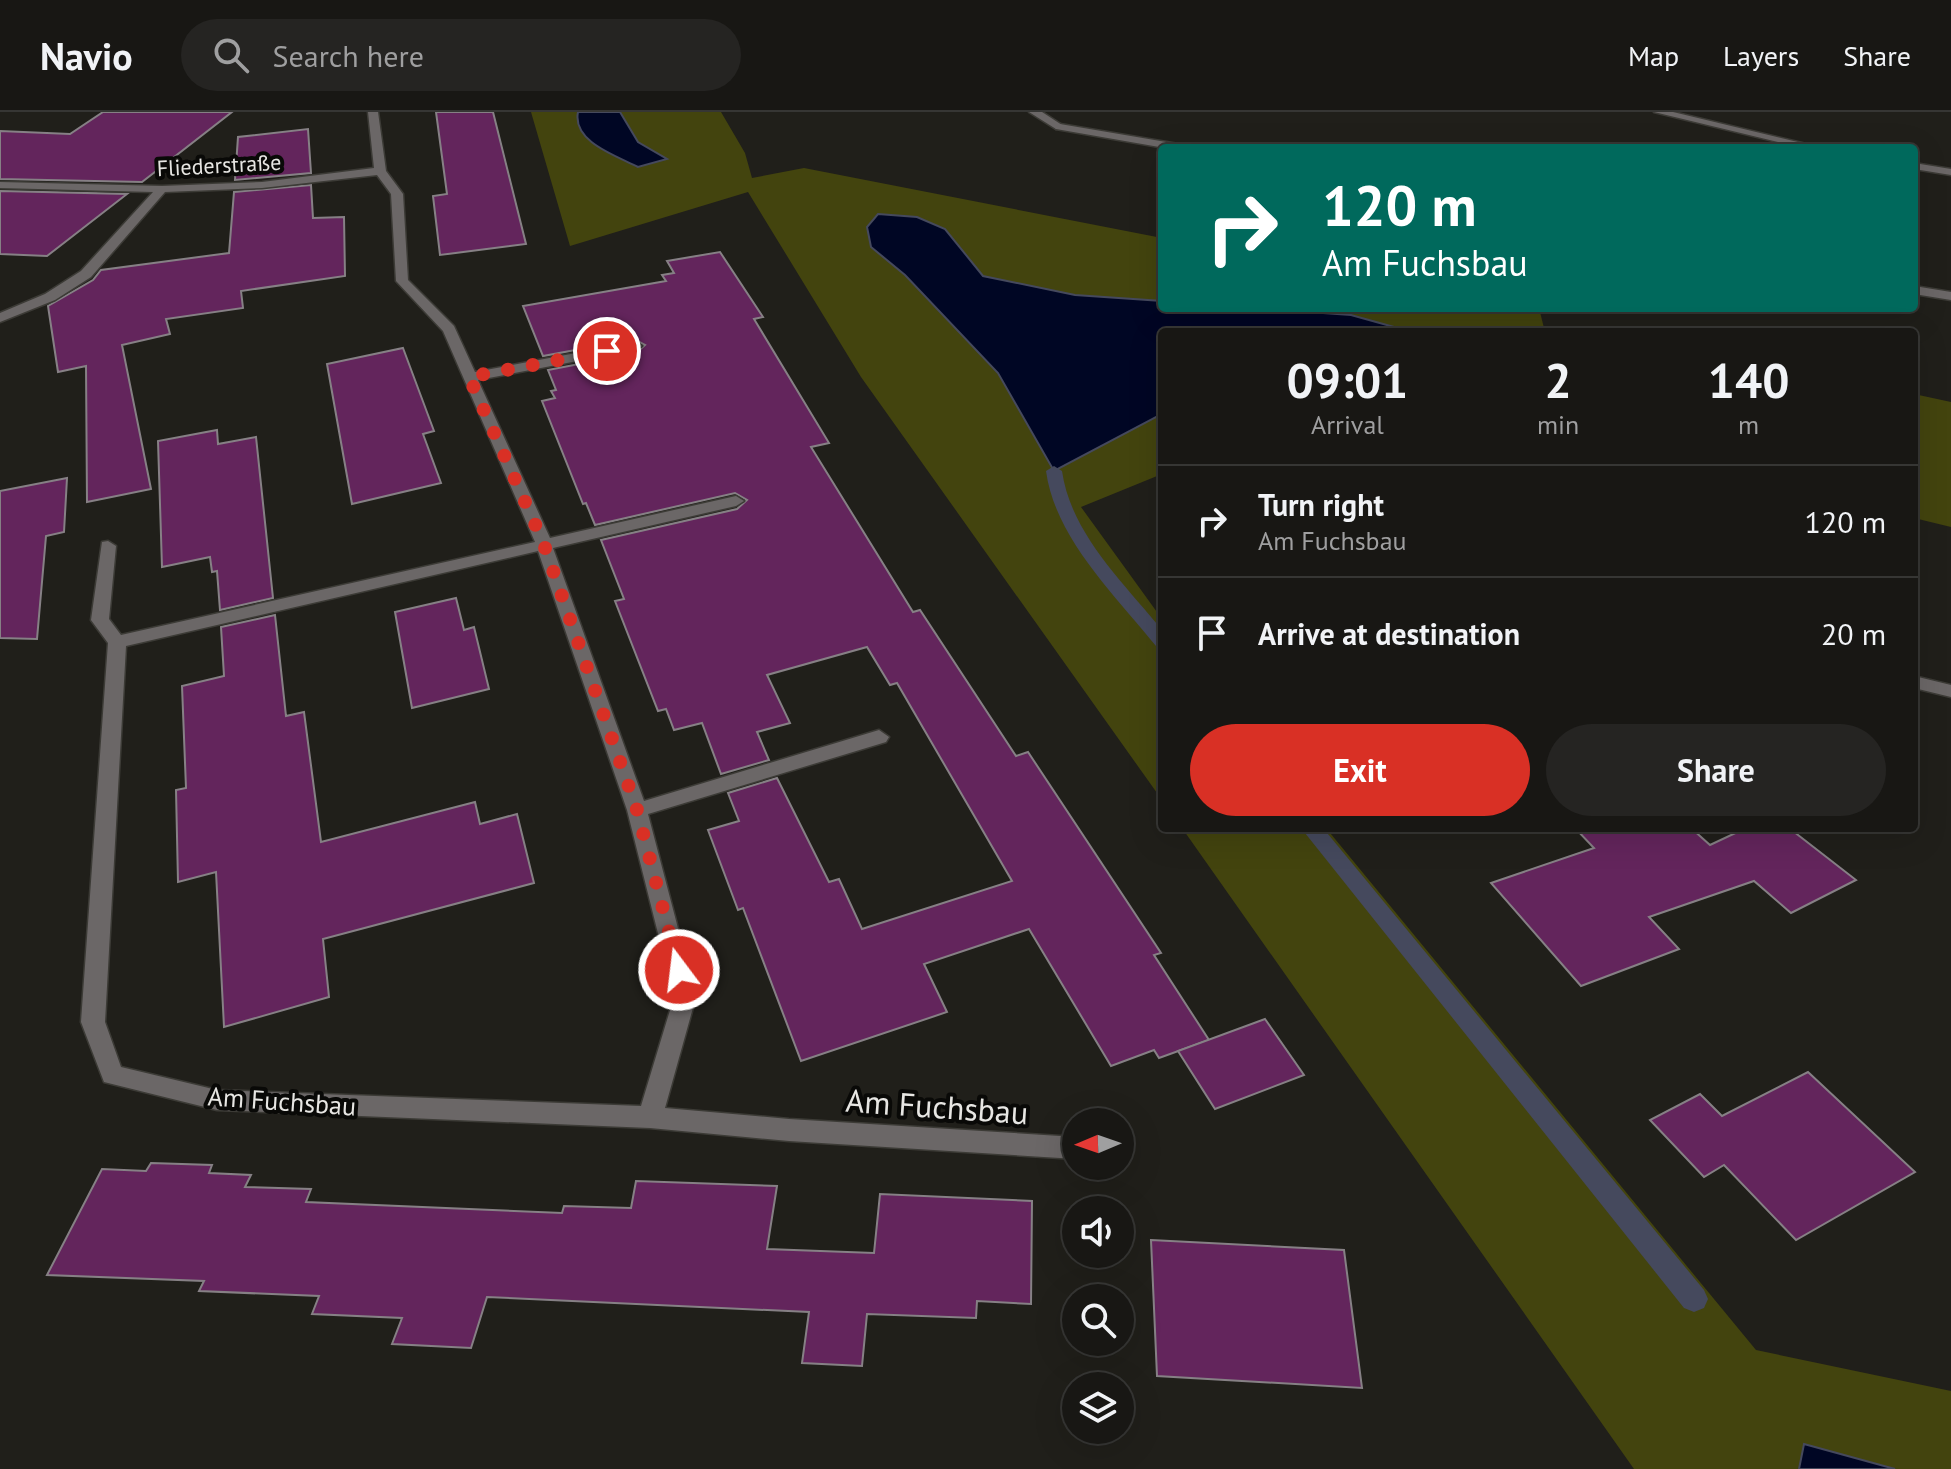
<!DOCTYPE html>
<meta charset="utf-8">
<style>
:root{--surface:#181714;--page:#252422;--text:#f1f3f6;--muted:#9f9fa0;--line:#363634;--accent:#d93025}
body{margin:0;font-family:"PT Sans",sans-serif;background:var(--page);color:var(--text);height:100vh;display:flex;flex-direction:column;font-size:30px;white-space:nowrap}
*{box-sizing:border-box;margin:0}
p{font-size:26px;color:var(--muted)}
.icon{flex:none;width:44px;height:44px;fill:none;stroke:currentColor;stroke-width:2;stroke-linecap:round;stroke-linejoin:round}
.map{position:relative;flex:1;overflow:hidden}
.drawer{position:absolute;left:1158px;top:216px;width:760px;height:504px;display:flex;flex-direction:column;background:var(--surface);border-radius:8px;box-shadow:0 8px 32px #0002,0 0 0 2px var(--line)}
.drawer>*{flex:none}
.guide{position:absolute;left:1158px;top:32px;width:760px;height:168px;border-radius:8px;box-shadow:0 8px 32px #0002,0 0 0 2px var(--line);background:#00695c;color:#fff;overflow:hidden}
.needle{width:52px;rotate:268deg}
.tools{position:absolute;left:1062px;top:996px;display:grid;gap:16px}
.tools a{display:grid;place-items:center;width:72px;height:72px;border-radius:50%;background:var(--surface);box-shadow:0 8px 32px #0002,0 0 0 2px var(--line);font-size:40px}
.pin{position:absolute;display:grid;place-items:center;width:68px;height:68px;color:#fff;margin:-34px;border:4px solid #fff;border-radius:50%;box-shadow:0 2px 8px #0007}
.me{position:absolute;width:88px;margin:-44px;rotate:345deg;stroke-linejoin:round;filter:drop-shadow(0 0 6px #0008)}
.turn{display:flex;align-items:center;gap:28px;height:168px;padding:0 32px;font-size:36px}
.turn .icon{width:104px;height:104px;stroke-width:2.5}
.turn b{display:block;font-size:56px;line-height:68px}
.eta{display:flex;justify-content:space-evenly;align-items:center;height:136px;text-align:center}
.eta b{font-size:48px;font-weight:800;line-height:56px}
.cta{display:flex;gap:16px;margin-top:auto;padding:16px 32px}
.cta a{flex:1;height:92px;border-radius:48px;background:var(--accent);color:#fff;font-size:32px;font-weight:800;line-height:92px;text-align:center}
.cta a+a{background:var(--page);color:var(--text)}
ul{padding:0;list-style:none}
li{display:flex;align-items:center;gap:24px;height:112px;padding:0 32px;border-top:2px solid var(--line)}
li div{flex:1}
li b{display:block;font-size:30px}
li em{font-style:normal}
header{display:flex;align-items:center;gap:48px;box-sizing:border-box;height:112px;padding:0 40px;background:var(--surface);border-bottom:2px solid var(--line)}
header strong{font-size:38px}
nav{display:flex;gap:44px;margin-inline-start:auto;font-size:28px}
.search{width:560px;height:72px;background:var(--page);display:flex;align-items:center;gap:20px;box-sizing:border-box;padding:0 28px;border-radius:44px;color:var(--muted);font-size:30px}
.map>svg:first-child{display:block}
.green{fill:#43440e}
.water{fill:#000624;stroke:#45495d;stroke-width:2}
.lines{fill:none;stroke-linecap:round;stroke-linejoin:round}
.stream{fill:#45495d;fill-rule:evenodd}
.building{fill:#63255c;stroke:#868085;stroke-width:2}
.service-casing{stroke:#3c3b36;stroke-width:3}
.minor-casing{stroke:#3c3b36;stroke-width:3}
.service{fill:#6b6767;fill-rule:evenodd}
.minor{fill:#6b6767;fill-rule:evenodd}
.route{stroke:#d93025;stroke-width:14;stroke-dasharray:0 25.2}
.labels{text-anchor:middle;dominant-baseline:central;stroke-width:8;stroke-linejoin:round;paint-order:stroke}
.far-street-label{font-size:22px;fill:#e7e6e3;stroke:#090907}
.street-label{font-size:26px;fill:#e7e6e3;stroke:#090907}
.near-street-label{font-size:32px;fill:#e7e6e3;stroke:#090907}
</style>
<header>
<strong>Navio</strong>
<div class="search"><svg class="icon" aria-label="search" viewBox="0 0 24 24"><circle cx="10" cy="10" r="6"/><path d="M15 15l6 6"/></svg>Search here</div>
<nav><a>Map</a><a>Layers</a><a>Share</a></nav>
</header>
<div class="map">
<svg width="1951" height="1357" viewBox="0 0 1951 1357">
<rect width="100%" height="100%" fill="#201f1a"/>
<!-- green -->
<g class="green">
<polygon points="531,0 721,0 745,41 752,66 804,56 1162,126 1162,196 1539,196 1545,220 1162,220 1162,362 1081,395 1162,507 1162,688 861,265 748,80 570,134"/>
<polygon points="1914,282 1951,290 1951,415 1914,406"/>
<polygon points="1182,716 1326,716 1756,1238 1951,1279 1951,1357 1634,1357"/>
</g>
<!-- water -->
<g class="water">
<path d="M578,0h42l18,30 29,17 -29,8c-21,-11 -66,-25 -60,-55z"/>
<polygon points="878,102 917,105 945,117 983,164 1075,183 1162,189 1162,196 1252,196 1351,203 1412,220 1162,220 1162,302 1054,359 998,261 905,163 871,135 867,115"/>
<polygon points="1804,1332 1895,1357 1799,1357"/>
</g>
<g class="lines">
<!-- stream -->
<g class="stream">
<path d="M1054,354l8,5c9,63 62,112 100,159v18l-6,-2c-41,-51 -101,-108 -110,-175z"/>
<polygon points="1301,716 1323,716 1704,1178 1708,1187 1704,1196 1694,1200 1684,1196"/>
</g>
</g>
<!-- building -->
<g class="building">
<polygon points="103,0 232,0 142,70 0,67 0,19 70,22"/>
<polygon points="436,0 493,0 526,132 440,143 433,84 447,82"/>
<polygon points="308,17 311,61 235,68 238,25"/>
<polygon points="311,73 313,106 344,105 345,164 241,179 243,196 166,207 170,222 122,233 151,377 87,390 86,254 58,260 48,194 93,168 101,158 229,141 234,80"/>
<polygon points="0,79 127,82 47,144 0,142"/>
<polygon points="720,140 763,205 754,207 829,331 811,335 913,500 920,498 1016,644 1028,640 1161,841 1154,843 1209,928 1159,946 1154,938 1111,954 1029,817 924,852 947,900 801,949 743,796 738,798 708,718 739,709 728,681 777,666 829,770 839,767 862,817 1012,769 897,571 890,573 867,535 767,563 790,611 757,620 769,648 721,662 702,611 674,618 666,597 658,599 615,489 624,487 601,428 737,397 747,388 735,381 595,413 586,391 583,392 542,289 555,286 551,279 556,278 548,258 636,241 645,233 634,227 543,244 523,194 666,169 662,163 674,161 667,149"/>
<polygon points="403,236 434,319 423,322 441,371 352,392 327,252"/>
<polygon points="217,318 218,332 256,325 273,486 220,498 217,459 212,460 210,445 162,455 158,329"/>
<polygon points="67,366 64,420 46,424 37,527 0,526 0,379"/>
<polygon points="456,486 464,518 474,515 489,577 412,596 395,500"/>
<polygon points="275,503 286,604 304,600 321,730 475,690 480,712 517,702 534,771 323,827 329,885 224,915 216,760 178,770 176,678 186,676 182,574 224,564 221,515"/>
<polygon points="1575,716 1691,716 1710,733 1746,716 1789,716 1856,768 1791,801 1754,769 1649,805 1679,837 1581,874 1491,771 1594,736"/>
<polygon points="1265,907 1304,963 1215,997 1178,939"/>
<polygon points="1808,960 1915,1060 1796,1128 1724,1053 1704,1065 1650,1008 1700,982 1722,1004"/>
<polygon points="151,1051 212,1053 209,1061 251,1063 245,1075 311,1077 306,1090 562,1101 564,1094 631,1096 636,1069 777,1074 767,1137 874,1141 880,1082 1032,1089 1031,1192 977,1189 976,1206 867,1202 862,1254 802,1251 809,1200 487,1185 471,1236 392,1232 402,1206 312,1202 319,1184 199,1179 204,1169 47,1163 102,1057 146,1059"/>
<polygon points="1151,1128 1344,1138 1362,1276 1157,1264"/>
</g>
<g class="lines">
<defs>
<polygon id="service" points="1029,0 1042,0 1065,15 1056,17"/>
<g id="minor">
<path d="M368,0h10l8,59 17,23 5,86 46,46 21,46 160,-30 7,4 -7,4 -157,30 72,158 186,-42 8,5 -8,5 -183,42 91,253 235,-71 10,7 -3,5 -238,72 48,183 -31,111 124,11 287,18v22l-287,-18 -139,-13 -433,-18 -113,-28 -23,-60 27,-379 -17,-23 11,-78 6,-1 8,5 -7,73 12,16 414,-93 -92,-211 -47,-50 -5,-87 -14,-19 -115,13 -97,4 -74,85 -36,23 -55,22v-9l45,-19 36,-23 72,-79 -153,-4v-6l162,4 100,-4 112,-14zM538,439l89,259 47,187 -33,109 -424,-16 -96,-23 -16,-45 21,-376z"/>
<polygon points="1654,0 1673,0 1823,36 1803,36"/>
<polygon points="1060,12 1184,33 1190,36 1165,36 1056,17 1055,15"/>
<polygon points="1914,51 1951,57 1951,63 1914,57"/>
<polygon points="1914,174 1951,180 1951,188 1914,182"/>
<polygon points="1914,564 1951,573 1951,585 1914,576"/>
</g>
</defs>
<!-- service casing -->
<use href="#service" class="service-casing"/>
<!-- minor casing -->
<use href="#minor" class="minor-casing"/>
<!-- service -->
<use href="#service" class="service"/>
<!-- minor -->
<use href="#minor" class="minor"/>
</g>
<g class="lines">
<!-- route -->
<polyline class="route" points="607,239 469,265 543,430 564,490 637,698 679,858"/>
</g>
<g class="labels">
<!-- far-street labels -->
<g class="far-street-label">
<text transform="translate(219 53) rotate(-3)">Fliederstraße</text>
</g>
<!-- street labels -->
<g class="street-label">
<text transform="translate(282 989) rotate(4)">Am Fuchsbau</text>
</g>
<!-- near-street labels -->
<g class="near-street-label">
<text transform="translate(937 994) rotate(4)">Am Fuchsbau</text>
</g>
</g>
</svg>
<div class="tools">
<a><svg class="needle" viewBox="-14 -14 28 28"><path d="M0-13l5 13h-10z" fill="#e53935"/><path d="M0 13l5-13h-10z" fill="#9f9fa0"/></svg></a>
<a><svg class="icon" aria-label="sound" viewBox="0 0 24 24"><path d="M4 9h4l5-4v14l-5-4H4zM17 9q2 3 0 6"/></svg></a>
<a><svg class="icon" aria-label="search" viewBox="0 0 24 24"><circle cx="10" cy="10" r="6"/><path d="M15 15l6 6"/></svg></a>
<a><svg class="icon" aria-label="layers" viewBox="0 0 24 24"><path d="M12 4l9 5-9 5-9-5zM3 14l9 5 9-5"/></svg></a>
</div>
<div class="pin" style="left:607px;top:239px;background:#d93025"><svg class="icon" aria-label="arrive" viewBox="0 0 24 24"><path d="M6 21V4h12l-3 4 3 4H6"/></svg></div>
<svg class="me" style="left:679px;top:858px" viewBox="-20 -20 40 40"><circle r="17" fill="#d93025" stroke="#fff" stroke-width="3"/><path d="M0-11L8 9 0 5-8 9z" fill="#fff"/></svg>
<div class="guide">
<div class="turn"><svg class="icon" aria-label="right" viewBox="0 0 24 24"><path d="M7 20v-9h11M14 6l5 5-5 5"/></svg><div><b>120 m</b>Am Fuchsbau</div></div>
</div>
<section class="drawer">
<div class="eta">
<div><b>09:01</b><p>Arrival</p></div>
<div><b>2</b><p>min</p></div>
<div><b>140</b><p>m</p></div>
</div>
<ul>
<li><svg class="icon" aria-label="right" viewBox="0 0 24 24"><path d="M7 20v-9h11M14 6l5 5-5 5"/></svg><div><b>Turn right</b><p>Am Fuchsbau</p></div><em>120 m</em></li>
<li><svg class="icon" aria-label="arrive" viewBox="0 0 24 24"><path d="M6 21V4h12l-3 4 3 4H6"/></svg><div><b>Arrive at destination</b></div><em>20 m</em></li>
</ul>
<div class="cta"><a>Exit</a><a>Share</a></div>
</section>
</div>
